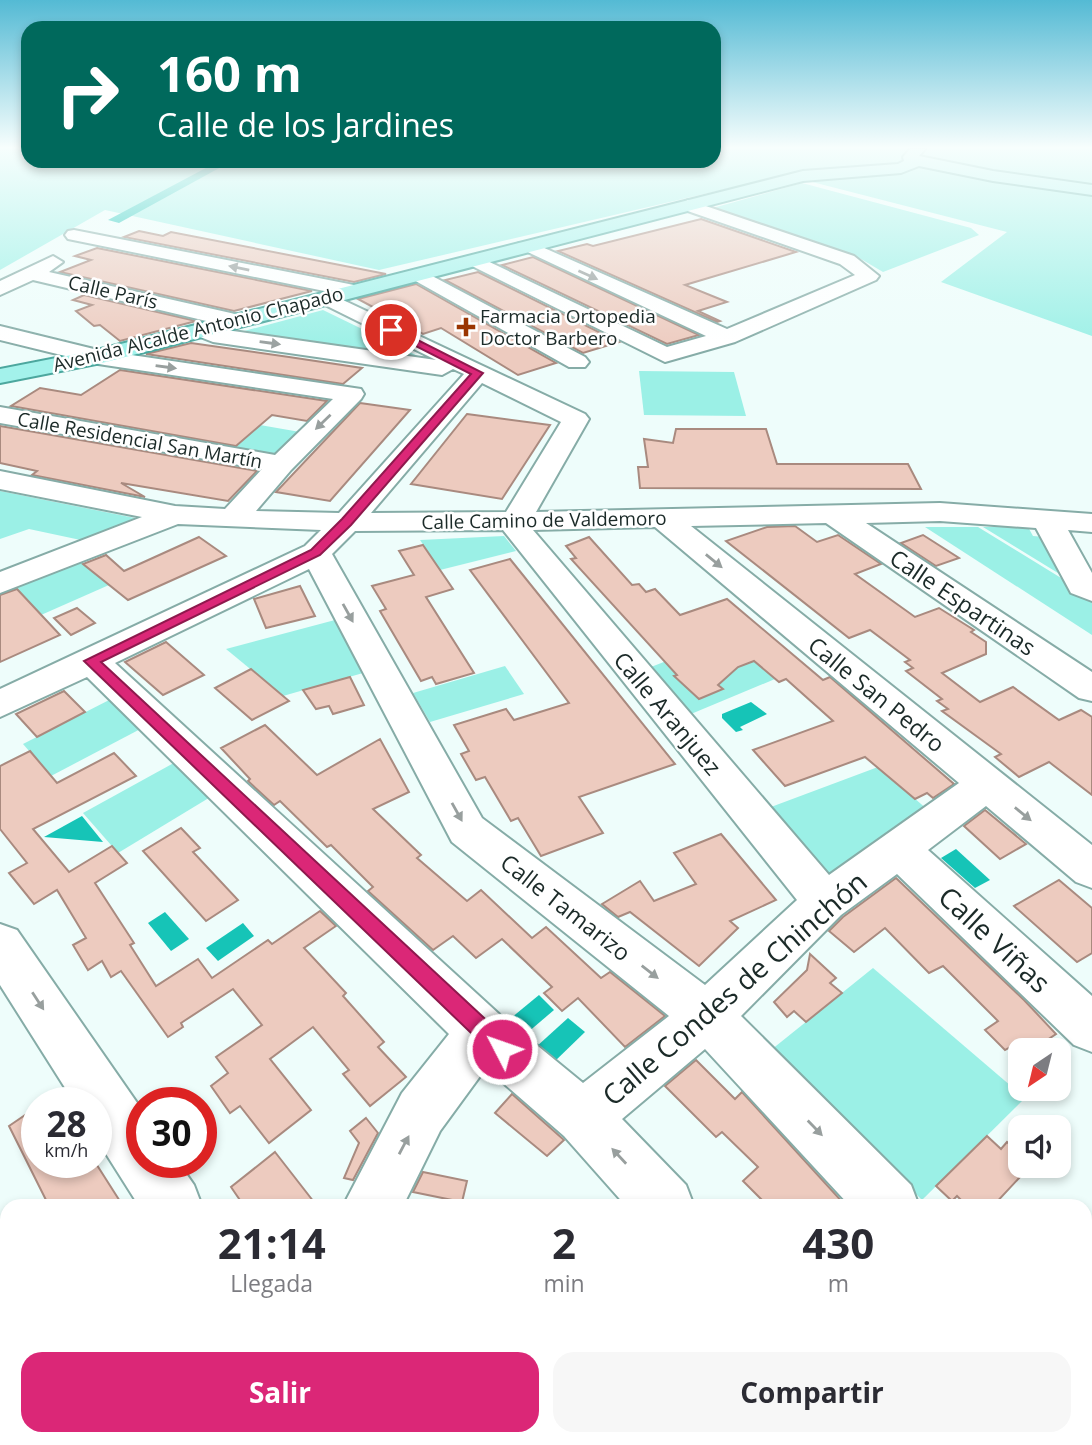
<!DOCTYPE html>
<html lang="es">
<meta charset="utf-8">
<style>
:root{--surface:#fff;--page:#f7f7f7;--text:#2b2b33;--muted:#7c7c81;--accent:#db2777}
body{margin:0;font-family:"Open Sans",sans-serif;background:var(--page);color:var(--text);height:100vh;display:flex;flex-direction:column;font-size:26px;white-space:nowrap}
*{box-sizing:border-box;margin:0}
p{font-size:23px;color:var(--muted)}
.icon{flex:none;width:38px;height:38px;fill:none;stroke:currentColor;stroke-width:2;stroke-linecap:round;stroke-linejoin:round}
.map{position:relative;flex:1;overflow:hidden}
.drawer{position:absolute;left:0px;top:1199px;width:1092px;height:247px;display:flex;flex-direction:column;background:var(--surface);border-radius:21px 21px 0 0;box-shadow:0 4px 10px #0003}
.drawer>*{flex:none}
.hud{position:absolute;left:21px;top:21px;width:700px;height:147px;border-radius:21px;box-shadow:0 4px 10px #0003;background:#00695c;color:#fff;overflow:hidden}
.needle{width:46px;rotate:215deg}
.controls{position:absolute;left:1008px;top:1038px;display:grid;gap:14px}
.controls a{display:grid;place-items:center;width:63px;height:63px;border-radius:14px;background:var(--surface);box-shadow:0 4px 10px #0003;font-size:35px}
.speed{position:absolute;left:21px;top:1087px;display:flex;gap:14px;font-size:35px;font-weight:700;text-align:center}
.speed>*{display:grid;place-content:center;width:91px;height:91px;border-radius:50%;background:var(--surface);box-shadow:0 4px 10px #0003;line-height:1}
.speed small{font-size:18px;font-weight:400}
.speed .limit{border:10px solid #d22;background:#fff;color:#111}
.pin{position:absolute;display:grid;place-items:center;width:60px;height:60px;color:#fff;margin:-30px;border:4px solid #fff;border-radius:50%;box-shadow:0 2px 7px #0007}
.me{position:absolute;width:77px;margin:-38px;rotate:311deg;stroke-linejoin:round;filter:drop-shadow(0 0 5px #0008)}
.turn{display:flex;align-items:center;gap:24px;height:147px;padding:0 21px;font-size:32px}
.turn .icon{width:91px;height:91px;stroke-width:2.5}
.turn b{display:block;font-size:49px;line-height:60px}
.eta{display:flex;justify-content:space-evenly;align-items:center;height:119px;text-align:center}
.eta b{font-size:42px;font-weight:700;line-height:49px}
.primary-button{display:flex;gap:14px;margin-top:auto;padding:14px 21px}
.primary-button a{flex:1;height:80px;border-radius:21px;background:var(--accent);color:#fff;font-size:28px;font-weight:700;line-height:80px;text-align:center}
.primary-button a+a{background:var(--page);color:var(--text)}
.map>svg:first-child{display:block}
.green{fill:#9bf0e6}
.water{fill:#16c4b7}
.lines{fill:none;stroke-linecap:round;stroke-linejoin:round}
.canal{fill:#16c4b7;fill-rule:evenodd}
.building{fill:#edcbbf;stroke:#a98a7f;stroke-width:2}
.minor-casing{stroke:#86aca7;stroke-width:4}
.major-casing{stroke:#4ca79e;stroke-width:4}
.minor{fill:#fff;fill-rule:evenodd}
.major{fill:#a3f2eb;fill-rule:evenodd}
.oneway{fill:#989f9e}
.route{fill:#db2777;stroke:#8e194d;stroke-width:2}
.poi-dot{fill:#9a3502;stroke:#fff;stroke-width:2.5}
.labels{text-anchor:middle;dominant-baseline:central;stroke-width:5;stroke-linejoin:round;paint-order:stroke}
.far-street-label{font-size:19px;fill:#1b2a28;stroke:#fff}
.far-poi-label{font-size:19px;fill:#1b2a28;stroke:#fff;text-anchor:start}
.street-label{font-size:23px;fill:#1b2a28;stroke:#fff}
.near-street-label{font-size:28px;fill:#1b2a28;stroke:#fff}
</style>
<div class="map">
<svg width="1092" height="1445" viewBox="0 0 1092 1445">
<rect width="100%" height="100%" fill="#eefdfb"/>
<!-- green -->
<g class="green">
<polygon points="0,149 28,149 28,161 714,161 714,149 1092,149 1092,336 941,282 1007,232 785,175 379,270 105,210 0,270"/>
<polygon points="802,183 971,228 979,235 883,272 861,259 713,208"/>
<polygon points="323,310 430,362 233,334"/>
<polygon points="639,371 734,372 746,416 644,415"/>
<polygon points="260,425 300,432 273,456 232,449"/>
<polygon points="0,491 145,520 90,542 29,529 0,539"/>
<polygon points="925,527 978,527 1092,597 1092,635"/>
<polygon points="983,527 1028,527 1033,536 1045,537 1071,581"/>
<polygon points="504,536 516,551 440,570 420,540"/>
<polygon points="80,561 109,585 41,615 15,586"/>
<polygon points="335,620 363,673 283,696 226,649"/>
<polygon points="728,637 775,679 691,714 651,667"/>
<polygon points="505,666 524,694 430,722 413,693"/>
<polygon points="117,696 148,725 51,776 23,744"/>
<polygon points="181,759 217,793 118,853 83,813"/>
<polygon points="878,767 928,810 830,877 771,807"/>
<polygon points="873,968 1025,1098 922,1200 771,1050"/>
</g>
<!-- water -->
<g class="water">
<polygon points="751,702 767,714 740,727 743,730 736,732 722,718 722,714"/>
<polygon points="82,816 103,842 44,837"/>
<polygon points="956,849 990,880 975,888 941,858"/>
<polygon points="165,912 189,939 171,951 148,923"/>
<polygon points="243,923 254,936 218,961 206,948"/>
<polygon points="539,995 554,1010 520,1039 505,1023"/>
<polygon points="568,1018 585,1032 553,1063 536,1047"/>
</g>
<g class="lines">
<!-- canal -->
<polygon class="canal" points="219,161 232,161 119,223 108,220"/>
</g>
<!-- building -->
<g class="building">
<polygon points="701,219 796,252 685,285 727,302 698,311 720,321 717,322 558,251 587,244 593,246"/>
<polygon points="139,231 163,236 171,232 386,274 354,282 124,237"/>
<polygon points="97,248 312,291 234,311 60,272 91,260 75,256"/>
<polygon points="533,257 699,335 667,344 502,265"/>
<polygon points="478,272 619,342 583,353 445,280"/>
<polygon points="416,284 556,363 518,375 441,328 423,334 358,299"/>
<polygon points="84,295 196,321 120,341 100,325 94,326 76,311 92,305 73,300"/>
<polygon points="191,343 289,357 362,368 343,384 146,354"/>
<polygon points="120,370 327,401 307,421 272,415 236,446 11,406 40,388 81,395"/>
<polygon points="360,403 410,410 330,501 276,492"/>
<polygon points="467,414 550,425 502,499 411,484"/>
<polygon points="0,426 257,471 228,501 121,483 145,497 32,475 37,471 0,463"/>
<polygon points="676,429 766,429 777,464 908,464 921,489 640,488 638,467 648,467 644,439 673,443"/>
<polygon points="795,526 817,542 838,535 881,564 855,574 915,617 939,608 974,630 971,632 986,642 986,654 942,673 980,702 1013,687 1059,720 1081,710 1092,717 1092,795 1049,762 1019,777 995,757 1001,754 942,711 948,709 937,701 942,699 906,671 913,668 905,662 910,660 870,630 849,638 726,541 767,527"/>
<polygon points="923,535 959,558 936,566 901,543"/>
<polygon points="199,537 226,556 128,600 83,564 106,555 124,571"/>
<polygon points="589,537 632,585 639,584 646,592 655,589 680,615 727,599 823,680 830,677 954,784 933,798 927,793 915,799 865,757 785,786 753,750 833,721 786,679 779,682 754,661 738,667 718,685 723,689 699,699 674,676 677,675 571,559 576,558 566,546"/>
<polygon points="423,545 453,589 426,597 474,673 436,684 432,677 421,681 380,611 386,609 372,586 414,575 399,551"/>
<polygon points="510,559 675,764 579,797 603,833 541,856 518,818 511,821 485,777 476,780 461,754 469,751 454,725 506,709 514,720 569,703 470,570"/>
<polygon points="300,586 315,616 266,628 254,599"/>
<polygon points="17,589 60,635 0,662 0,595"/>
<polygon points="77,608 95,623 71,635 54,618"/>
<polygon points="166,642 204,675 163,695 125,662"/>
<polygon points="251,669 289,701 252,720 215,688"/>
<polygon points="350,677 364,705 333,714 329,706 316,709 303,690"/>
<polygon points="64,691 85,712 37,737 16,714"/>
<polygon points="265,725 317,775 380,739 409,792 373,809 421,855 417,858 467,901 481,890 532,938 546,927 601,978 610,972 665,1016 625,1047 578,998 562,1011 544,993 552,987 502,939 476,958 453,936 433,950 368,891 373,887 331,845 327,847 280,801 274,805 248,781 250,779 221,748"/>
<polygon points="30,751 57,783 114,753 136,776 33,829 69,872 112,846 127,863 95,883 134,943 130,945 156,986 198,959 212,978 268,940 272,944 320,911 336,926 304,948 346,993 343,996 384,1042 378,1047 406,1077 370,1106 343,1074 349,1070 313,1027 270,1059 311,1110 269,1143 240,1106 230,1113 211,1086 228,1073 216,1057 262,1025 233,989 181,1023 183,1027 168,1037 121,971 111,977 102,961 88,970 73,945 86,938 57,890 34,904 9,873 27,863 0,829 0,766"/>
<polygon points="985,810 1026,844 1000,859 964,826"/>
<polygon points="181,828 200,848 193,852 238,900 206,921 143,851"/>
<polygon points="721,834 776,900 730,921 738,928 699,966 630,912 618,917 602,904 640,881 654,901 696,884 674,853"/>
<polygon points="896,878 1024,1000 1056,1034 1032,1050 1027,1050 1019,1042 1005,1050 985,1030 998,1021 943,966 929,973 885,928 854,952 829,931 843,917"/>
<polygon points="1059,880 1092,908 1092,953 1077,962 1014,906"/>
<polygon points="810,954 836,978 830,983 842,993 806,1022 794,1011 787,1017 774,1002 807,970"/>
<polygon points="696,1060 735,1099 742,1092 846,1206 768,1206 743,1181 758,1167 722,1132 716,1137 665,1086"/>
<polygon points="512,1094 564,1140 547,1156 495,1113"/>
<polygon points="37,1107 37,1162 95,1162 123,1206 49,1206 9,1126"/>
<polygon points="366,1118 378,1133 353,1180 344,1178 359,1143 350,1131"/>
<polygon points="987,1136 1001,1149 1007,1142 1020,1154 1020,1177 993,1206 967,1206 957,1196 952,1201 936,1186"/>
<polygon points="275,1152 317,1206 244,1206 231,1187"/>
<polygon points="423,1172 467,1181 462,1202 413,1192"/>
</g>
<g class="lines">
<defs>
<g id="minor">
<polygon points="688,200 854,256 879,276 876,280 735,342 665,362 462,261 465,257 479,257 667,347 706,336 517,247 519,243 533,243 727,329 855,275 840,264 682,209 680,205"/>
<polygon points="74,230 354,285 364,291 354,297 68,239 65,235 68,231"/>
<polygon points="53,256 63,262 49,272 244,316 247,321 236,328 33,280 0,295 0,281"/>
<polygon points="419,269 585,357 589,362 585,367 569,367 412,279 409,275"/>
<path d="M326,292l259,122 4,5 -53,93 404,-9 152,11v18l-24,-2 24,43v28l-21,-8 -35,-65 -96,-7 -74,2 226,149v29l-13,-3 -253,-175 -135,3 401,319v43l-16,-6 -90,-76 -58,44 164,146v56l-18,-7 -177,-171 -56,41 -100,101 170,169 8,21h-69l-145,-157 -83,70 64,66 8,21h-68l-62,-70 -78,-68 -46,63 -37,75h-60l59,-113 47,-59 -362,-357 -87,40v-28l305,-143 16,-16 -143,-6 -178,69v-21l142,-55 -142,-28v-18l175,35 50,3 37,-40 -262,-46v-16l275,48 58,-56 -235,-35 -98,-24v-14l98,24 263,39 3,5 -3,5 -70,71 -35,41 83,2 125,-139 -11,-5 -11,6 -229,-33 -18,-7 -3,-5 11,-7 16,6 217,31 -117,-58 -3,-4zM482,383l79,39 -55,90 -135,1zM655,527l304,256 -130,92 -296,-345zM503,530l294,370 -92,85 -223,-167 -150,-264 23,-23zM309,569l143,273 217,174 -86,67 -83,-68 -385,-352z"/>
<polygon points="0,924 17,930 142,1110 142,1162 178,1162 194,1185 202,1206 139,1206 96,1138 96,1102 74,1102 0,985"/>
<polygon points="1085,1374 1092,1377 1092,1445 1068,1438 1085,1438"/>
<polygon points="442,1438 512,1438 514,1445 445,1445"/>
<polygon points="817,1438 889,1438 891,1445 820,1445"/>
</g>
<polygon id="major" points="910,149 925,149 919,156 993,171 1092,185 1092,195 993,181 919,166 901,173 803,181 106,362 0,383 0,369 97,350 803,171 898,164 904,161 903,157"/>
</defs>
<!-- minor casing -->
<use href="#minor" class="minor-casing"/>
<!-- major casing -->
<use href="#major" class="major-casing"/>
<!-- minor -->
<use href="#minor" class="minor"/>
<!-- major -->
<use href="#major" class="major"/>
</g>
<!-- one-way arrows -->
<defs><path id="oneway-solid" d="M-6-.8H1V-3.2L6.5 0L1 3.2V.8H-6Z" transform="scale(1.75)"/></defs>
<g class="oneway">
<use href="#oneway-solid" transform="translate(239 268) rotate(-168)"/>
<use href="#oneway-solid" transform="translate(588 275) rotate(24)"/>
<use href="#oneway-solid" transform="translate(270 343) rotate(8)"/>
<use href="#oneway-solid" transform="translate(166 367) rotate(8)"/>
<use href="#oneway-solid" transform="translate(323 422) rotate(136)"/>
<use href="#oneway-solid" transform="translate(714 561) rotate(39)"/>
<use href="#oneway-solid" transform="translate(348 613) rotate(61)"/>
<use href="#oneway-solid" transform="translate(457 812) rotate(61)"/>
<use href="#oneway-solid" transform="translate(1023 814) rotate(39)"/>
<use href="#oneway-solid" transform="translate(650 972) rotate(38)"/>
<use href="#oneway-solid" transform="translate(38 1001) rotate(57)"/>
<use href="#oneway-solid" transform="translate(815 1128) rotate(46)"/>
<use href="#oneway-solid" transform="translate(404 1145) rotate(-62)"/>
<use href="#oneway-solid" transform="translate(619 1156) rotate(-133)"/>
</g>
<!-- sky -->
<linearGradient id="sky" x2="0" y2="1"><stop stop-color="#54bad4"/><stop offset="0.42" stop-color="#f7fefd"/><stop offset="1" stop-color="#f7fefd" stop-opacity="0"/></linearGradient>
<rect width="1092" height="351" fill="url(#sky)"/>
<!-- route -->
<polygon class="route" points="388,328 394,328 483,373 351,525 320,555 101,662 510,1042 513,1049 510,1056 502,1059 495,1056 84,661 311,550 342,519 471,374 388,332"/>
<!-- markers -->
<path class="poi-dot" d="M462.5 316.5h7v7h7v7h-7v7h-7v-7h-7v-7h7z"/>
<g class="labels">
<!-- far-street labels -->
<g class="far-street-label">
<text transform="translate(113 292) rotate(13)">Calle París</text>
<text transform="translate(198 329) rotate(-14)">Avenida Alcalde Antonio Chapado</text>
<text transform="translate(140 440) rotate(10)">Calle Residencial San Martín</text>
<text transform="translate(544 520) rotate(-1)">Calle Camino de Valdemoro</text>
</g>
<!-- far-poi labels -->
<g class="far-poi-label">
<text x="480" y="316">Farmacia Ortopedia<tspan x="480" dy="22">Doctor Barbero</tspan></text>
</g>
<!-- street labels -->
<g class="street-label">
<text transform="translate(963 602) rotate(34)">Calle Espartinas</text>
<text transform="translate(877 694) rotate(39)">Calle San Pedro</text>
<text transform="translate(668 713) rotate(50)">Calle Aranjuez</text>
<text transform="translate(566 907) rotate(38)">Calle Tamarizo</text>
</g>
<!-- near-street labels -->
<g class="near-street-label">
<text transform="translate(995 939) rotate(43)">Calle Viñas</text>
<text transform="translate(734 988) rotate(-41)">Calle Condes de Chinchón</text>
</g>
</g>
</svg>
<div class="controls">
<a><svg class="needle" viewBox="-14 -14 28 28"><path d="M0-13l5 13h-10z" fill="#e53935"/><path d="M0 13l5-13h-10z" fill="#7c7c81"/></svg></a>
<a><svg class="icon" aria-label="sound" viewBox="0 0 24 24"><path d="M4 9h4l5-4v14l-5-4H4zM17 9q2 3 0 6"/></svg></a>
</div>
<div class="speed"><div>28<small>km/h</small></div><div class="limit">30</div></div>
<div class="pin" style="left:391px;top:330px;background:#d93025"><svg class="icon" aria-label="arrive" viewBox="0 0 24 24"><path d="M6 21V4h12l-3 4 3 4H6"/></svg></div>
<svg class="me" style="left:502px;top:1049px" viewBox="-20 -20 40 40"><circle r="17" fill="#db2777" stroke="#fff" stroke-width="3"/><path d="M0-11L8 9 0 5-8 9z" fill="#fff"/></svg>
<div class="hud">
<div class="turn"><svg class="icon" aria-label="right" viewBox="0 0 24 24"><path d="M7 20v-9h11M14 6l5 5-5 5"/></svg><div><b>160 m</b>Calle de los Jardines</div></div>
</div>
<section class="drawer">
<div class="eta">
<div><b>21:14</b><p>Llegada</p></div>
<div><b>2</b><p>min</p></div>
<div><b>430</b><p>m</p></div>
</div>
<div class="primary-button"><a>Salir</a><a>Compartir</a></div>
</section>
</div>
